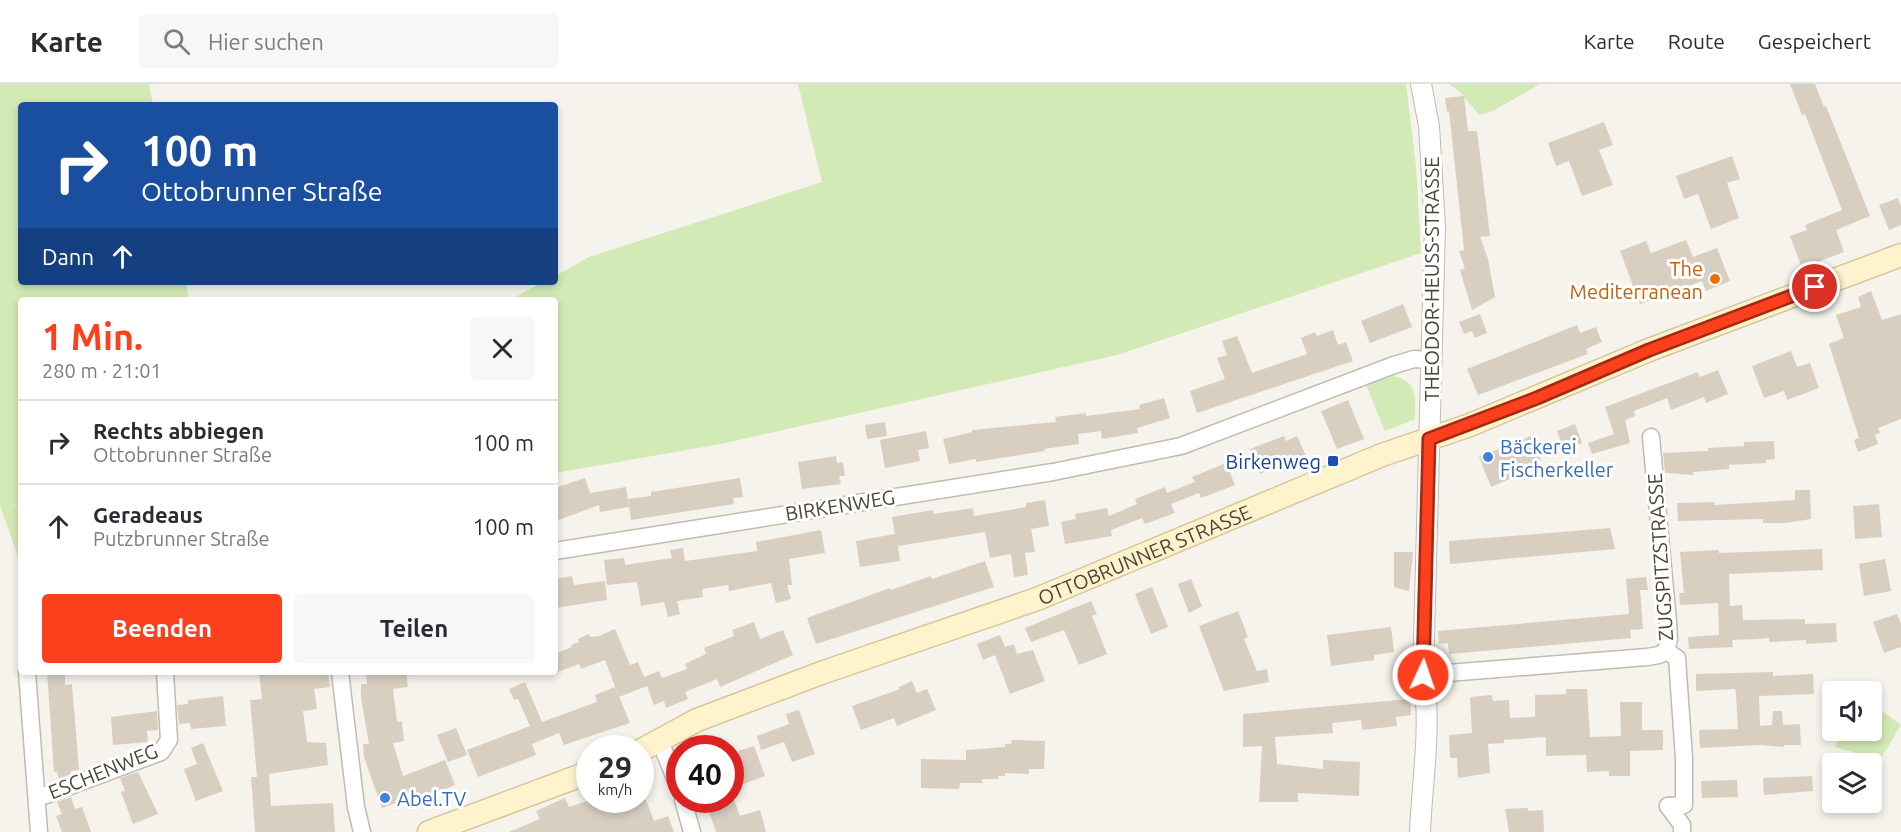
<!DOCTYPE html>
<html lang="de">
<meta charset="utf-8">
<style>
:root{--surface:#fff;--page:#f7f7f7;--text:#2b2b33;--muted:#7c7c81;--line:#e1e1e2;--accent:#fc3f1d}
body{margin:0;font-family:Ubuntu,sans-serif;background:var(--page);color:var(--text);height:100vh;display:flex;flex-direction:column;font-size:22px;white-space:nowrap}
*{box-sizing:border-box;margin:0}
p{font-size:20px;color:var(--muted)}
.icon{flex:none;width:33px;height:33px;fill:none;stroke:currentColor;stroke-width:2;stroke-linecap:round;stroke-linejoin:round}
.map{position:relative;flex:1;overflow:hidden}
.side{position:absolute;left:18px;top:213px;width:540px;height:378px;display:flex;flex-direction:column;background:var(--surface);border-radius:6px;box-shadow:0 3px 9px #0003}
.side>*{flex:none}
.banner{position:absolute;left:18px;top:18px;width:540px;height:183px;border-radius:6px;box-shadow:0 3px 9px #0003;background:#1a4fa0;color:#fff;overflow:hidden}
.buttons{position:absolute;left:1822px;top:597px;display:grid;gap:12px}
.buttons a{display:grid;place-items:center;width:60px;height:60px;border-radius:6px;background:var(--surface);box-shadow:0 3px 9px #0003;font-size:30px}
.speed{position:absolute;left:576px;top:651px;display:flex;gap:12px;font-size:30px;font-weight:700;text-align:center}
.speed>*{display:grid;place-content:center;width:78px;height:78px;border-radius:50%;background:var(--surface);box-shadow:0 3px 9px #0003;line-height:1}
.speed small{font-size:15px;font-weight:400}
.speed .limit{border:9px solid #d22;background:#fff;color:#111}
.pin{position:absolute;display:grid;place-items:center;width:51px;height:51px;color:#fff;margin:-26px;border:3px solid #fff;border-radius:50%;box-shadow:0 2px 6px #0007}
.me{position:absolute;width:66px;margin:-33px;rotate:3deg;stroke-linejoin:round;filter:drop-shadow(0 0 4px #0008)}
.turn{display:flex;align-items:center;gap:21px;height:126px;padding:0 24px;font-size:27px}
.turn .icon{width:78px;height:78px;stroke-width:2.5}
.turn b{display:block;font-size:42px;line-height:51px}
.then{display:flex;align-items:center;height:57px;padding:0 24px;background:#0003;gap:12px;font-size:22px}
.round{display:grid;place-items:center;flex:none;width:63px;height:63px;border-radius:6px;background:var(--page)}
.head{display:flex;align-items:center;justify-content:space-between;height:102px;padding:0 24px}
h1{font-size:36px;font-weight:700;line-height:45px;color:var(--accent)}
.action{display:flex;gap:12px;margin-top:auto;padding:12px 24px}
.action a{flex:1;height:69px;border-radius:6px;background:var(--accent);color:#fff;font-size:24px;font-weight:700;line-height:69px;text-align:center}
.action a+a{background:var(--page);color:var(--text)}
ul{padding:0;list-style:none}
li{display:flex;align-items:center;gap:18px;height:84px;padding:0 24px;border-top:2px solid var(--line)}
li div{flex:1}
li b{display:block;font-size:22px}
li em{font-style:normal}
header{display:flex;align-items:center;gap:36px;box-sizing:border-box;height:84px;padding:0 30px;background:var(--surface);border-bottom:2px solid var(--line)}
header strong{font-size:28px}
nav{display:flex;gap:33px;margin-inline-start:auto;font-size:21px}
.search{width:420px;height:54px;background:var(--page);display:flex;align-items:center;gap:15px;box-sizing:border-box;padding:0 21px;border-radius:6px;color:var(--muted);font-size:22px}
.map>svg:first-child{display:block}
.green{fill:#d2eab5}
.building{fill:#d8cfc1}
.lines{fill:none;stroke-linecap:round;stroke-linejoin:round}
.minor-casing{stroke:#c2bbae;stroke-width:19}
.tertiary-casing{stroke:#c2bbae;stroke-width:22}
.secondary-casing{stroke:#d6c79b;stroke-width:25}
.minor{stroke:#fff;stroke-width:16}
.tertiary{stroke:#fff;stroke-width:20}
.secondary{stroke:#fff3cd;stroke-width:22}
.route-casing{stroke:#a42913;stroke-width:15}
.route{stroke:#fc3f1d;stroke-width:10}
.food-dot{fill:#e8710a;stroke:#fff;stroke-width:2}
.shop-dot{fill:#3f7fe0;stroke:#fff;stroke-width:2}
.transit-dot{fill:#1a4fb4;stroke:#fff;stroke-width:2}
.labels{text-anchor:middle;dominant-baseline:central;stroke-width:6;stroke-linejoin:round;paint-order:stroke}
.food-label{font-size:20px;fill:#c56008;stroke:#fff;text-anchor:end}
.street-label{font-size:20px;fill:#4b4439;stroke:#fff}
.shop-label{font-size:20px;fill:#366cbe;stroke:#fff;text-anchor:start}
.transit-label{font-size:20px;fill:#164399;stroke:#fff;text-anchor:end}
</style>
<header>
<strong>Karte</strong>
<div class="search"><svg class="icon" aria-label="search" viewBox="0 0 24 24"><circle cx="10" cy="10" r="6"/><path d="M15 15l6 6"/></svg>Hier suchen</div>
<nav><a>Karte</a><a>Route</a><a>Gespeichert</a></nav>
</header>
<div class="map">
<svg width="1901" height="748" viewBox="0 0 1901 748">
<rect width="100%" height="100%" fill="#f6f3ec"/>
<!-- green -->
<g class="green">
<polygon points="0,0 149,0 153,21 21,21 21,198 186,198 189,216 21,216 21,420 9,421 21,421 21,471 18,472 0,422"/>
<polygon points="798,0 1406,0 1416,82 1421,169 1117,271 721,360 555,389 555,216 510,216 543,198 555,198 555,192 589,173 822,98"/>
<polygon points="1449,0 1540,0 1493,27 1479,31 1460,8"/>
<path d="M1393,292c24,4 23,22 22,43l-30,12 -19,-46z"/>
<polygon points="1872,619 1901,641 1880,676 1835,663 1842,647 1872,646"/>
</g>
<!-- building -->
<g class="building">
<polygon points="1790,0 1815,0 1824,23 1826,22 1870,132 1836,146 1844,168 1802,184 1790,152 1807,146 1805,141 1842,126 1805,30 1802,31"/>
<polygon points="1464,12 1468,47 1477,47 1490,152 1480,153 1488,175 1495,213 1472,226 1460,186 1465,184 1459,167 1464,166 1449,27 1447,28 1445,14"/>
<polygon points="1604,38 1613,61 1599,66 1613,101 1582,112 1569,77 1556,82 1548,59"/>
<polygon points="1732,72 1740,95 1727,99 1739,134 1711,145 1698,110 1684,115 1676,92"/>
<polygon points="1898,114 1901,122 1901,141 1889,146 1879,121"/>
<polygon points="1686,156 1693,173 1717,164 1730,197 1706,207 1702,197 1640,220 1620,167 1646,157 1651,169"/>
<polygon points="1871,207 1882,236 1901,230 1901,335 1878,344 1880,349 1875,351 1878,360 1858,368 1854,356 1859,354 1829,260 1844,254 1836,231 1861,223 1858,213"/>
<polygon points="1403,220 1412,243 1370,259 1361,237"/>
<polygon points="1480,230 1487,249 1475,254 1472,247 1464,250 1459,238"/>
<polygon points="1577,241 1580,249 1596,243 1602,258 1586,265 1588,270 1478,311 1467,285"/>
<polygon points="1333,246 1338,261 1346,258 1353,277 1197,329 1190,307 1225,295 1217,274 1227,271 1222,257 1237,252 1252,289 1307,270 1301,254 1315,248 1317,252"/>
<polygon points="1791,267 1797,283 1810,279 1819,304 1787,316 1784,307 1764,314 1752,282"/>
<polygon points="1718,286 1728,310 1706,319 1704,313 1671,326 1667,314 1634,327 1635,332 1625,336 1630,359 1592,370 1588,359 1614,350 1605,323 1698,288 1700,293"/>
<polygon points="1164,314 1170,334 1137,344 1138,349 1102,355 1101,347 1078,350 1079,360 1044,365 1045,367 976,378 976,375 949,380 943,355 972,348 972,346 1056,338 1055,333 1086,329 1086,332 1140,325 1139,321"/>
<polygon points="1348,316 1364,355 1337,365 1321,327"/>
<polygon points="885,338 887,352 867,355 865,341"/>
<polygon points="1575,340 1582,359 1564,366 1557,347"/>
<polygon points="926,347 929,364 918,366 920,377 885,384 880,356"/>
<polygon points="1284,352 1286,357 1297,352 1306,372 1260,390 1250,365"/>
<polygon points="1531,352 1541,376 1531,380 1533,385 1491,403 1479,373"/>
<polygon points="1774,357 1775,375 1766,376 1766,379 1729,381 1729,385 1693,388 1694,391 1665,389 1663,369 1708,367 1708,364 1744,362 1744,358"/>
<polygon points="836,372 837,379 843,378 845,392 839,392 841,400 802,405 798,378"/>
<polygon points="1226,379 1235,401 1201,414 1199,409 1171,420 1175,429 1145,440 1142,434 1111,446 1112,452 1065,460 1061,438 1076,435 1075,430 1107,424 1109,432 1137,420 1135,415 1165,403 1167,409 1182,403 1195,398 1192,393"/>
<polygon points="585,394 590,409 626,403 629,423 600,428 599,421 559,436 555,425 555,404"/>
<polygon points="740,394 743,413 733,414 734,420 631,436 628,415 651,412 651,408"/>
<polygon points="1795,406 1810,406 1811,435 1785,439 1763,439 1763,435 1678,437 1677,419 1714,418 1714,421 1795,416"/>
<polygon points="1045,416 1049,442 1031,445 1035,468 1025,469 1028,491 1014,493 1011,470 990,474 985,448 898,462 900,477 860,483 856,457 895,450 892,433 933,426 934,430 973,424 974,432 1026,423 1026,419"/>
<polygon points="1879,420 1882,453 1855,455 1853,422"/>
<polygon points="1610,444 1615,465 1450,480 1449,457"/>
<polygon points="821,446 825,469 789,475 792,501 787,501 791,515 776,519 771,499 729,507 728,501 702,505 703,513 677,517 680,530 668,533 664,518 641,522 637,498 607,501 604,476 624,474 625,481 672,474 670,466 683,464 685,477 757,467 756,458"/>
<polygon points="1822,465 1823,486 1729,490 1730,522 1742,521 1743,536 1805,535 1805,540 1836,539 1837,558 1806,560 1806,556 1769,558 1769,554 1756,555 1732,556 1733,563 1689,565 1688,553 1719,551 1718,519 1680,521 1679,509 1684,509 1680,468 1719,466 1719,469"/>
<polygon points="1394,468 1413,468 1409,507 1394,503"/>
<polygon points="1885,475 1891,507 1864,512 1859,480"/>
<polygon points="985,477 994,503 816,560 807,534 890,504 891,506 931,492 932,495"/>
<polygon points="572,492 574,501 605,497 607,516 555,524 555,495"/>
<polygon points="1646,493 1648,506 1640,506 1643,545 1630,546 1631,554 1449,570 1448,559 1439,560 1438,547 1629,530 1626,495"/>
<polygon points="1191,495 1202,522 1189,529 1178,500"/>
<polygon points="1152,503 1168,543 1151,550 1135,510"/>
<polygon points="1091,517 1097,530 1092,532 1107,570 1079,581 1064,546 1031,558 1025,544"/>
<polygon points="1238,527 1248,553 1244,555 1257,587 1267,585 1269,598 1224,607 1199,542"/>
<polygon points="1897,530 1901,540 1901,563 1884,569 1873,538"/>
<polygon points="754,538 760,555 783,546 793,571 720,603 717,595 685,608 688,615 666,624 664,617 654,621 647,602 619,613 605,576 581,585 579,580 555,589 555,570 572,563 571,561 579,558 578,555 589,550 590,553 599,552 615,545 630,581 638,578 644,593 659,587 662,594 687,585 685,580 706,570 704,564 734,552 732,546"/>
<polygon points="1391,543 1394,568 1374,571 1374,576 1331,582 1327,551"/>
<polygon points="1000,551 1005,563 1014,560 1017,570 1033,566 1045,597 1010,610 995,571 983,576 977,560"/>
<polygon points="47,588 61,588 61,591 65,591 65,601 72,600 79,686 71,687 71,690 59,695 57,688 54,688"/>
<polygon points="259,588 328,588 330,603 314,605 317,625 303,627 307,658 326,659 328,681 269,690 271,722 333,719 335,748 255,748 251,693 257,693 250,616 262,615"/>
<polygon points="366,588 406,588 408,603 393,605 397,638 402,637 404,657 393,659 403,692 445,676 455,701 423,714 421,710 382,724 364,673 363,660 369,660 361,614 361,600 367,600"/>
<polygon points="1773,588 1773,592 1813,590 1814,610 1759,612 1760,642 1772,641 1773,627 1782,627 1783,641 1800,640 1801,661 1784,661 1784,663 1760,661 1700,664 1699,646 1738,645 1736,610 1735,605 1696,607 1696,590"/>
<polygon points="912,597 917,609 927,605 936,626 897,642 894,634 861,646 852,622 900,605 899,603"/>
<polygon points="525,598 542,638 597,618 595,611 615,603 630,639 564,661 559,649 532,660 536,671 478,693 467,666 530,642 518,615 514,616 509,605"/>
<polygon points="1566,605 1587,605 1590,653 1621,652 1620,618 1642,618 1642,646 1663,646 1663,666 1630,667 1630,692 1609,692 1609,687 1587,688 1586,671 1546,672 1546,653 1504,656 1504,659 1488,660 1490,689 1458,694 1457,674 1450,674 1449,651 1472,649 1470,613 1492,611 1493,617 1509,616 1510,634 1535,633 1535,611 1566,610"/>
<polygon points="223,612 226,642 191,645 190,639 179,640 177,621 188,620 188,616"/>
<polygon points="1410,615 1411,631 1396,633 1397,642 1362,646 1361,636 1332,639 1333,649 1275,653 1277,680 1323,685 1323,676 1360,678 1359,712 1298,709 1298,718 1259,718 1262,662 1243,663 1243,630"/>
<polygon points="799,626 815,670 792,678 784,658 761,666 757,652 789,640 786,630"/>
<polygon points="157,627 158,646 147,647 148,658 113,661 111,633"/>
<polygon points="456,644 467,671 448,678 437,651"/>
<polygon points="1012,656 1045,657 1044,685 1029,685 1029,690 1005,689 1005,692 998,692 998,695 982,695 982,699 960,699 959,705 921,704 921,675 966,676 966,666 1005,663 1005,660 1011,660"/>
<polygon points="203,659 223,707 196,717 184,685 197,680 191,664"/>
<polygon points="754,662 765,692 730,705 730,678 739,675 738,667"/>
<polygon points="138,688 158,730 133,740 121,708 125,707 120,694"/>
<polygon points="1812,692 1813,707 1764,711 1763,694"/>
<polygon points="1737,696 1738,713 1702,714 1701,697"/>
<polygon points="71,713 75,725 82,723 91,748 62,748 56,732 62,730 57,718"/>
<polygon points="565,714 569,723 590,716 646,716 654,737 668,732 674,748 509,748 540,735 536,727"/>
<polygon points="705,716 734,716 740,732 760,726 766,748 716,748"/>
<polygon points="1528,724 1528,727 1543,726 1544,748 1509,748 1505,725"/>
</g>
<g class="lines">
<defs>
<g id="minor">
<polyline points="1651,353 1668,538 1669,555 1666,567"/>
<polyline points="555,467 1053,388 1181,362 1394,281 1414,275 1432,276"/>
<polyline points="1666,567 1677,574 1684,674 1684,721 1668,722"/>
<polyline points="27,588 39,748"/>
<polyline points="340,588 356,723 362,748"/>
<polyline points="1423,591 1647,573 1659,571 1666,567"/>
<polyline points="660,657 680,707"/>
<polyline points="38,714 161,668 169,656 165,588"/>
<polyline points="683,716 692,748"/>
<polyline points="1668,722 1682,741 1682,748"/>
</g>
<path id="tertiary" d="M1420,748c2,-51 12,-107 3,-157l12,-448 -6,-101 -8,-42"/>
<g id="secondary">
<path id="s1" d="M640,667l57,-31 127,-48 213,-73 345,-144 88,-30 179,-75 252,-95"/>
<polyline points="429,748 590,688"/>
</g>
</defs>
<!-- minor casing -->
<use href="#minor" class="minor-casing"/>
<!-- tertiary casing -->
<use href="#tertiary" class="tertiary-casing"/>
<!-- secondary casing -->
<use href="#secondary" class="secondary-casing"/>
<!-- minor -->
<use href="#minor" class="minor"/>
<!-- tertiary -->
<use href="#tertiary" class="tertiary"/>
<!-- secondary -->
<use href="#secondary" class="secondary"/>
</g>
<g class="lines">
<defs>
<polyline id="route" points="1423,591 1429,355 1537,314 1649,266 1815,203"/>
</defs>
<!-- route casing -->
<use href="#route" class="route-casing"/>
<!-- route -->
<use href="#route" class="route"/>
</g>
<!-- markers -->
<circle class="food-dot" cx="1715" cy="195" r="6"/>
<g class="shop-dot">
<circle cx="1488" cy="373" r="6"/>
<circle cx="385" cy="714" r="6"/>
</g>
<rect class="transit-dot" x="1327" y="371" width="12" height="12" rx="3"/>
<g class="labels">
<!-- food labels -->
<g class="food-label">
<text x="1703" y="184">The<tspan x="1703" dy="23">Mediterranean</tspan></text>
</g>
<!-- street labels -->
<g class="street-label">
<text transform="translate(1431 195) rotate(-90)">THEODOR-HEUSS-STRASSE</text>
<text transform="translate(840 421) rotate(-9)">BIRKENWEG</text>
<text stroke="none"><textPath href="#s1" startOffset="542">OTTOBRUNNER STRASSE</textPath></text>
<text transform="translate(1660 473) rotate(-94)">ZUGSPITZSTRASSE</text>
<text transform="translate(103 687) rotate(-22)">ESCHENWEG</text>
</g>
<!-- shop labels -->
<g class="shop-label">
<text x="1500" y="362">Bäckerei<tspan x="1500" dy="23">Fischerkeller</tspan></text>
<text x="397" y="714">Abel.TV</text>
</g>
<!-- transit labels -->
<g class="transit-label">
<text x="1321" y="377">Birkenweg</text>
</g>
</g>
</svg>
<div class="buttons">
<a><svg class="icon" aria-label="sound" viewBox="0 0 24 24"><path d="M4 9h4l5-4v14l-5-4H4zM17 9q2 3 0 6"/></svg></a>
<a><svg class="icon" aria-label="layers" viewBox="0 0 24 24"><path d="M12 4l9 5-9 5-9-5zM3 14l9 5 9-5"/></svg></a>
</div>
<div class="speed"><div>29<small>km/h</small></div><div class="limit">40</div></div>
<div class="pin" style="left:1815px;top:203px;background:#d93025"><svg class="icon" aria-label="arrive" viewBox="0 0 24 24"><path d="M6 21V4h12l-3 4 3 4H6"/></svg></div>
<svg class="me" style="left:1423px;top:591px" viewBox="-20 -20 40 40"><circle r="17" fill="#fc3f1d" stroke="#fff" stroke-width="3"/><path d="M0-11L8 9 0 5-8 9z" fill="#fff"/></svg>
<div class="banner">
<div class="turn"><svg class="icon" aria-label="right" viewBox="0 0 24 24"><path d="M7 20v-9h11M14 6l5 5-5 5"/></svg><div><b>100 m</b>Ottobrunner Straße</div></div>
<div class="then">Dann<svg class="icon" aria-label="ahead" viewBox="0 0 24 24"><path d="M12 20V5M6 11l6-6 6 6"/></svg></div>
</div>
<section class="side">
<div class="head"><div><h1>1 Min.</h1><p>280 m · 21:01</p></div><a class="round"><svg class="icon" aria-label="close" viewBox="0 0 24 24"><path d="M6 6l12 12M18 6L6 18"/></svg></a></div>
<ul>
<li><svg class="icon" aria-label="right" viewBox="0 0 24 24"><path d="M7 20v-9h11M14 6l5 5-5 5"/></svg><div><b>Rechts abbiegen</b><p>Ottobrunner Straße</p></div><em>100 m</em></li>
<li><svg class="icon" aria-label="ahead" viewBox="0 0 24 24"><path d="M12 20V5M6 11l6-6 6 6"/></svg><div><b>Geradeaus</b><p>Putzbrunner Straße</p></div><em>100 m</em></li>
</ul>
<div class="action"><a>Beenden</a><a>Teilen</a></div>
</section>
</div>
